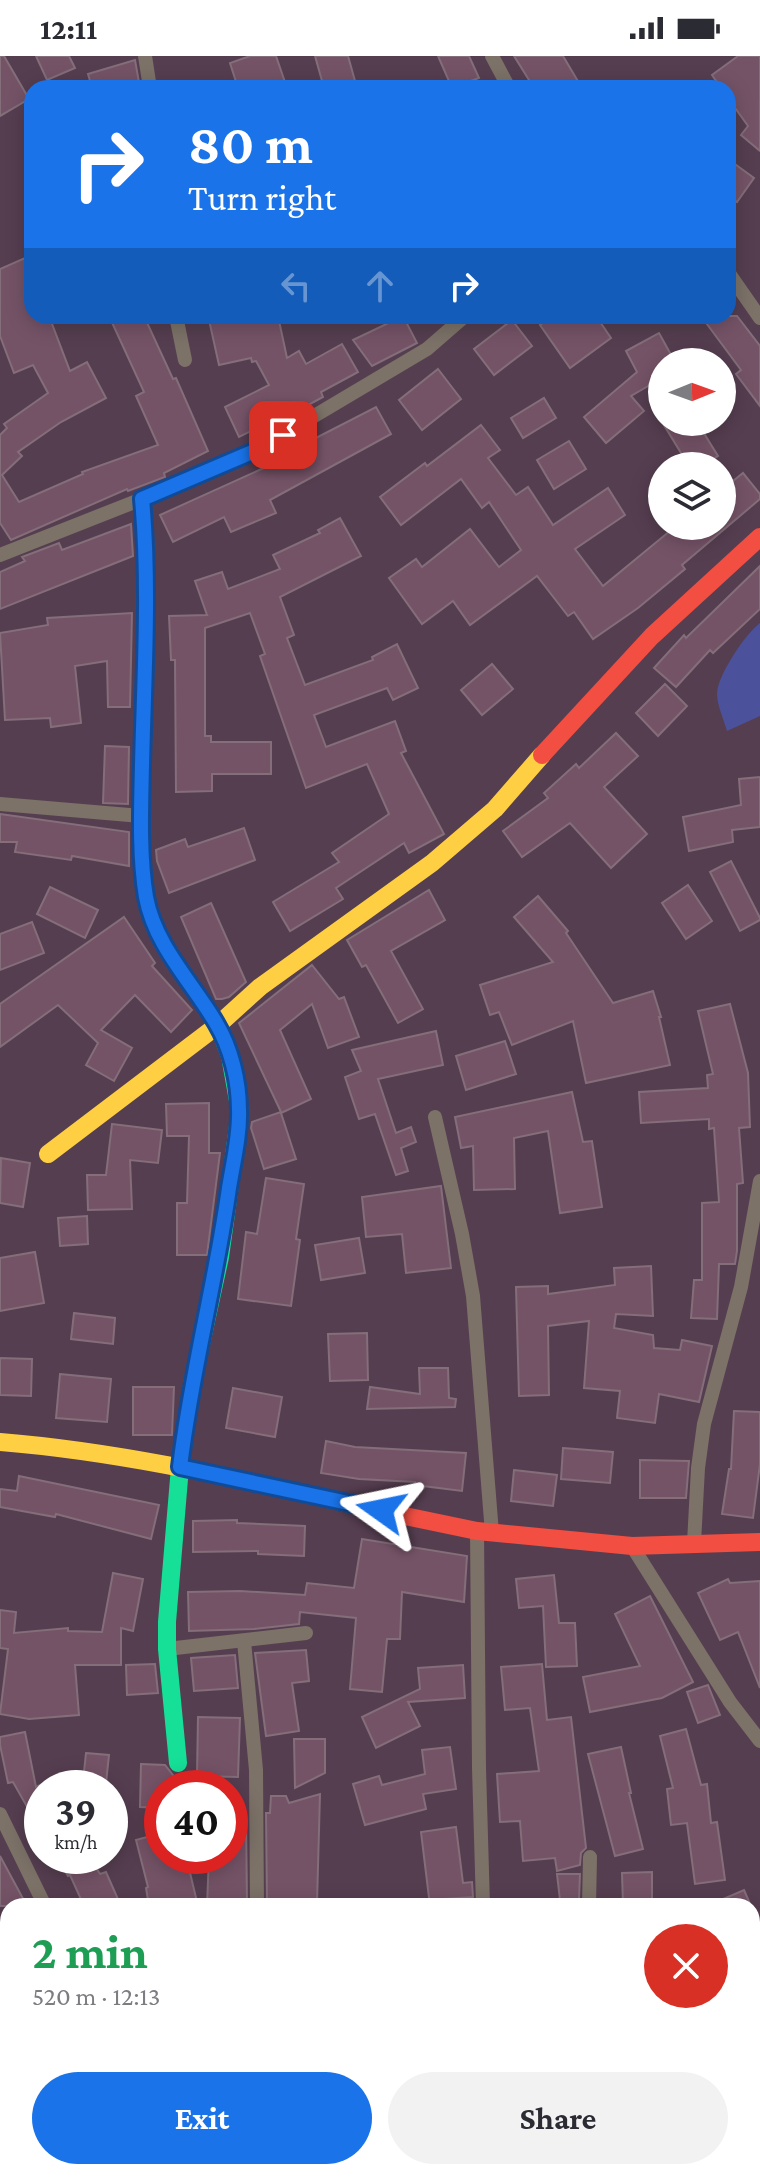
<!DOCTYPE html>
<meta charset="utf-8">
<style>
:root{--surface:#fff;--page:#f2f2f3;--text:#2b2b33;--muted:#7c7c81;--accent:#1a73e8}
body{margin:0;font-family:"Crimson Pro",serif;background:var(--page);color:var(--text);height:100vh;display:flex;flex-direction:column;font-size:30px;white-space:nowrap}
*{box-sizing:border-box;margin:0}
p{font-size:26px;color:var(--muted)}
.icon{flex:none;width:44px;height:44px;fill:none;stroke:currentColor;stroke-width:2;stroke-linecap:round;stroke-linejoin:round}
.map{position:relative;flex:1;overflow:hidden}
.sheet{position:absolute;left:0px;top:1842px;width:760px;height:282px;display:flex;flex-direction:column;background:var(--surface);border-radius:24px 24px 0 0;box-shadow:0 4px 20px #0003}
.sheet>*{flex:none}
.banner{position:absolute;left:24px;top:24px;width:712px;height:244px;border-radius:24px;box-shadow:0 4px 20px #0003;background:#1a73e8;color:#fff;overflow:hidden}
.needle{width:52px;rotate:89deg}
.fabs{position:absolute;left:648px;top:292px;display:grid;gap:16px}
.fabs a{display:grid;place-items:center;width:88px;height:88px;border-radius:50%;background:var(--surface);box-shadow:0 4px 20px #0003;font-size:40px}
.speed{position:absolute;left:24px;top:1714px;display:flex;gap:16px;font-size:40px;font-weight:700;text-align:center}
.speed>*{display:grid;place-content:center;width:104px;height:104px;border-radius:50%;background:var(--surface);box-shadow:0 4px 20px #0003;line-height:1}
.speed small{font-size:20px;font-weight:400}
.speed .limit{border:12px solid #d22;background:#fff;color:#111}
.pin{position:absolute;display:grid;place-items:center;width:68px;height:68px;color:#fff;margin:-34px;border-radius:16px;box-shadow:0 4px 12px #0006}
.me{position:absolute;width:88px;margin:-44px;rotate:282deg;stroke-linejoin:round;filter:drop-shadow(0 0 6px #0008)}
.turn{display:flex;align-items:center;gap:28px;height:168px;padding:0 32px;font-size:36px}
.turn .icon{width:104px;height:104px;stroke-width:2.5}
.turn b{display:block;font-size:56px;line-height:68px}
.lanes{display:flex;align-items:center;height:76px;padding:0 32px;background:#0003;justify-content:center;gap:40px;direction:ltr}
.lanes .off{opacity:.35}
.round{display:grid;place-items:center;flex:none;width:84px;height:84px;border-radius:42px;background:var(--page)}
.overview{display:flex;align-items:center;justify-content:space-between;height:136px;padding:0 32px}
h1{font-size:48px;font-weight:700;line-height:60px;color:#1e9e55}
.cta{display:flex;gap:16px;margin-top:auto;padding:16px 32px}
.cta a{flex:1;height:92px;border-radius:48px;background:var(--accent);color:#fff;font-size:32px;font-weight:700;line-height:92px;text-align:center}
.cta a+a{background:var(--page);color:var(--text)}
.status{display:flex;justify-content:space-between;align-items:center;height:56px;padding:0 40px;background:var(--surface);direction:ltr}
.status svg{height:22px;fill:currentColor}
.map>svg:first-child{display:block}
.green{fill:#4b519b}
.building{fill:#755367;stroke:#836e7a;stroke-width:2}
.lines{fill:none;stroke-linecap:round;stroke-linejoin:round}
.street{stroke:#7c7268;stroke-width:14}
.fast{stroke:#16e098;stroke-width:18}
.slow{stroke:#ffcf43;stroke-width:18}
.jam{stroke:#f24e42;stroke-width:18}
.route-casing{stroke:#114b97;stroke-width:20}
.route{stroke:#1a73e8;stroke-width:14}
</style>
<div class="status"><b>12:11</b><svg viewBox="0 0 49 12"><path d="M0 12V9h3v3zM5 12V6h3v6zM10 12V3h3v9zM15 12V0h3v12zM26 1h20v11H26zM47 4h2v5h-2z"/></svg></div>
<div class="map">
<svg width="760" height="2123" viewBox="0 0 760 2123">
<rect width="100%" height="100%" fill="#553e50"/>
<!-- green -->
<g class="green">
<path d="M760,567v93l-33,15c-3,-11 -10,-26 -10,-37 0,-18 29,-61 43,-71z"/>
<polygon points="302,2116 418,2116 418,2123 305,2123 305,2119"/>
</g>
<!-- building -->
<g class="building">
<polygon points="0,0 4,0 29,43 0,60"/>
<polygon points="36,0 69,0 75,12 47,24"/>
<polygon points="250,0 276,0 287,32 238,32 230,7"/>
<polygon points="315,0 348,0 357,32 324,32"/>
<polygon points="438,0 469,0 479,22 452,32"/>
<polygon points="514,0 563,0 582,32 534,32"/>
<polygon points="738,0 760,0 760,95 741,79 748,70 728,42 728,32 721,32 712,19"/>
<polygon points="135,4 140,32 92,32 88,18"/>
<polygon points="728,103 754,122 737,146 728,139"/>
<polygon points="25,202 32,217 32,260 49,260 70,315 87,306 106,342 61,366 18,396 22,400 2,419 19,446 83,418 82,416 158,389 136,340 144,336 109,260 144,260 173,323 176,322 208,395 164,417 165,421 128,435 127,433 11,484 0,467 0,379 7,372 4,368 48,337 33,309 14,317 0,280 0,213"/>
<polygon points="226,260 278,260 287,302 299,295 306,308 342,288 358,316 321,336 323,341 286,361 285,358 239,381 225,351 269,329 256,305 252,306 251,302 219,309 209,264"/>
<polygon points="403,260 417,287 372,310 353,284"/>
<polygon points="553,260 596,260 611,282 570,312 540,269"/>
<polygon points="701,260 737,260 760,290 760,350 736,318 741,314"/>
<polygon points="512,264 532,290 494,319 474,293"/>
<polygon points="659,277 675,306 662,306 662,322 631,340 644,355 606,387 584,361 637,316 626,295"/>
<polygon points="438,313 461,343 422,374 399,344"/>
<polygon points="544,342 556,362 523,382 511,362"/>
<polygon points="376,351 391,378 270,444 276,457 231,476 224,461 173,486 160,459 277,406 275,403"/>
<polygon points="662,366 697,366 718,400 702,410 689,410"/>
<polygon points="481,369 500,394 488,402 516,439 528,431 553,469 608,432 625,459 575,493 603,530 676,470 722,470 722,434 743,417 760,438 760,443 682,509 685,513 638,552 593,583 574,556 568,560 537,520 470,569 453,545 422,568 389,522 416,503 422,511 470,473 499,511 521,494 489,446 482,452 461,423 401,469 380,441 425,407 427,410"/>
<polygon points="569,385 586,413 554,433 537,404"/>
<polygon points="340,462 361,500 280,541 294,579 287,582 305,629 373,604 372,601 397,588 418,632 393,644 387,632 314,659 326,691 395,665 406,695 401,697 444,778 409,797 404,787 336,832 343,843 290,875 273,846 339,806 332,797 389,758 367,708 306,732 260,600 265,598 250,557 205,572 205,680 211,680 211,686 271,686 271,718 212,718 212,735 176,736 175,604 171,604 169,560 207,559 195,525 222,516 228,533 280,513 273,499 320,477 318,474"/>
<polygon points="131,468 133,500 0,553 0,516 25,505 22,501 59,487 62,494"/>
<polygon points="760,510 760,553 713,597 710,594 676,631 654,612 684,579 686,582"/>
<polygon points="132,557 130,651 108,651 107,605 75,610 81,667 51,671 50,662 5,664 0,577 48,569 47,562"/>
<polygon points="492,608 513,633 482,659 461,634"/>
<polygon points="665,628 687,650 658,680 636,657"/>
<polygon points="616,677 638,700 604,731 647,778 611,812 570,767 522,801 503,775 548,742 544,737 576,708 579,712"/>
<polygon points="105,690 129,691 128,748 103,747"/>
<polygon points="760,721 760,771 732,774 733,786 689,795 683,761 741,749 739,723"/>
<polygon points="0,758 129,776 129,810 72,800 71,804 15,796 17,786 0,786"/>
<polygon points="244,772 255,804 169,837 157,805 156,794 185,783 188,791"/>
<polygon points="731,805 760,862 760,864 740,875 710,816"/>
<polygon points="688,829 712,865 686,883 662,847"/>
<polygon points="50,831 98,854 85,882 37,858"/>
<polygon points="429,834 445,864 391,895 423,953 398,967 366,909 362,911 347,884"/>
<polygon points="538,840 568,875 566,877 613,947 653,935 661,961 659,961 670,1009 586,1027 573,965 512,989 499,956 490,959 480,929 553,906 514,861"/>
<polygon points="211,847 246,926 229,941 222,943 216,943 181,861"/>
<polygon points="124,861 155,907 152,910 192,954 171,976 135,939 101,974 132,992 114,1025 86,1009 98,987 58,949 0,991 0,948"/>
<polygon points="32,866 44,897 0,914 0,878"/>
<polygon points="312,909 339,943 344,941 359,981 328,992 312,948 280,974 311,1043 281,1057 296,1103 264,1113 251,1072 252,1066 281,1056 239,967"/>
<polygon points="730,948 748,1017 750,1071 739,1072 743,1127 737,1128 737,1195 735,1208 719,1208 717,1263 691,1262 694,1224 702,1224 702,1147 719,1146 714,1072 709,1073 709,1063 641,1067 639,1036 708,1032 707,1019 713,1018 698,955"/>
<polygon points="436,975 443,1009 378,1023 396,1077 411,1071 416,1086 401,1092 408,1115 396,1119 375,1058 359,1063 345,1021 361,1015 352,994"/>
<polygon points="505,985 516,1018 466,1034 456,1000"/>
<polygon points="572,1036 583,1086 592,1085 602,1151 560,1157 548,1075 514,1082 515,1133 474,1134 473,1090 461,1092 455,1061"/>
<polygon points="209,1047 209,1097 220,1097 207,1199 177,1199 177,1147 187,1147 189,1080 167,1080 166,1048"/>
<polygon points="112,1068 162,1074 158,1107 130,1104 132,1153 88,1154 87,1119 106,1119"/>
<polygon points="1,1102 30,1107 23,1151 0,1147"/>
<polygon points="266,1122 304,1128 296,1183 300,1184 291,1250 238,1243 246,1176 257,1178"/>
<polygon points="441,1130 451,1212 406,1217 402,1178 366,1181 362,1141"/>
<polygon points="87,1160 88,1188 60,1190 58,1162"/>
<polygon points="359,1182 365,1217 321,1224 315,1189"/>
<polygon points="35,1196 44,1247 0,1255 0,1202"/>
<polygon points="651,1210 653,1260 616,1258 614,1272 653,1279 654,1292 680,1294 682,1284 712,1290 699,1346 659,1338 655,1367 617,1362 620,1335 584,1332 589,1265 548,1270 549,1339 519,1340 516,1231 548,1230 548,1238 615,1229 614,1212"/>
<polygon points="74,1257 115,1262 113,1288 71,1283"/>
<polygon points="367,1277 368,1324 330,1325 328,1278"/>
<polygon points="0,1302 32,1303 31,1340 0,1339"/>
<polygon points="419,1312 448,1312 449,1342 456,1343 455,1351 367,1353 370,1331 420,1338"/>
<polygon points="60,1318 111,1323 107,1366 56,1362"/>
<polygon points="133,1331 174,1331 172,1379 133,1379"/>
<polygon points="233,1332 282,1341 275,1381 226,1372"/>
<polygon points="734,1355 760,1356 760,1408 753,1462 722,1458 729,1413 731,1413"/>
<polygon points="326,1385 355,1391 466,1397 462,1435 415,1429 415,1426 359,1423 321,1417"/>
<polygon points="563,1392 613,1396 610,1427 561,1423"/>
<polygon points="640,1404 689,1405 686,1442 640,1442"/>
<polygon points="514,1414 557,1419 553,1450 511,1445"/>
<polygon points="19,1420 159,1449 151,1483 56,1458 55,1461 0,1451 0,1433 17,1435"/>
<polygon points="237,1464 237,1467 305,1470 304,1500 258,1498 258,1495 193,1496 193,1465"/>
<polygon points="362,1483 467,1500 464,1546 402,1536 400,1583 387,1583 382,1636 350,1633 356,1562 300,1556 299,1568 254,1573 189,1575 188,1536 240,1535 305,1539 307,1527 354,1532"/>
<polygon points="113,1517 143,1523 133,1575 121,1572 121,1609 75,1609 79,1659 29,1663 0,1658 8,1593 0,1592 0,1554 16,1556 14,1577 68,1572 68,1575 102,1576"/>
<polygon points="554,1519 559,1567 575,1567 577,1610 546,1611 543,1550 519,1552 516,1523"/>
<polygon points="728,1523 730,1527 760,1525 760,1632 738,1576 720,1584 698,1537"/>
<polygon points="650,1540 693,1626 662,1642 590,1656 583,1621 640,1610 615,1558"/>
<polygon points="306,1594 309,1625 292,1627 299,1675 266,1680 255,1597"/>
<polygon points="235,1599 238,1632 194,1635 191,1602"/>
<polygon points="155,1608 158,1637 127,1639 126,1609"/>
<polygon points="542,1608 547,1664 571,1661 586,1792 581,1797 580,1809 557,1815 555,1802 523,1805 520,1765 500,1766 497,1718 539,1715 530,1652 505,1654 501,1611"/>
<polygon points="463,1609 465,1642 408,1646 420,1670 376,1692 362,1661 420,1633 418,1612"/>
<polygon points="708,1629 720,1659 698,1667 687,1636"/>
<polygon points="198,1661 240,1662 238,1721 197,1720"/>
<polygon points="686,1673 701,1729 707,1728 711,1767 717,1766 725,1824 695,1828 687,1767 671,1769 667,1733 673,1732 660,1680"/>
<polygon points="25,1676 36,1731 42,1728 42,1777 13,1726 8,1727 0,1689 0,1681"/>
<polygon points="294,1683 325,1683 325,1717 295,1732"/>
<polygon points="450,1691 456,1733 423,1738 426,1753 365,1769 353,1728 379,1720 382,1729 425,1718 422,1694"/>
<polygon points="621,1691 631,1737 629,1737 643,1793 615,1800 588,1698"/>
<polygon points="86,1697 109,1699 106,1727 83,1725"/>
<polygon points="141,1708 165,1709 173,1719 173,1732 162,1732 162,1752 140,1751"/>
<polygon points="320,1738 317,1847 267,1848 266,1757 270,1757 271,1740 286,1740 289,1747"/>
<polygon points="243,1756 246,1757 247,1850 207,1850 209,1800 230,1800 230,1760"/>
<polygon points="456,1771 463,1827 472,1826 473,1841 445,1843 447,1850 430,1850 421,1776"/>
<polygon points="162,1777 162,1800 186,1800 198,1850 149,1850 146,1832 148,1831 136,1784"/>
<polygon points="0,1800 27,1850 0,1850"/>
<polygon points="56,1800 89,1800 100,1818 106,1816 121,1850 84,1850 70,1819 68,1820"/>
<polygon points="652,1816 652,1850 623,1850 622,1817"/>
<polygon points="557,1818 580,1818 579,1843 560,1844"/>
<polygon points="744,1834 751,1850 707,1850"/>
</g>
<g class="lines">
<!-- street -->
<g class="street">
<polyline points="145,0 150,32"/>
<polyline points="492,0 509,32"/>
<polyline points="728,216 760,262"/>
<polyline points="176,260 185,304"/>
<polyline points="0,499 142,443 257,394 427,293 465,260"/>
<polyline points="0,748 141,760"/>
<polyline points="435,1061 462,1178 473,1240 492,1477"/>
<polyline points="477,1475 479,1712 483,1850"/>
<polyline points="694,1487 698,1412 704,1368 741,1231 760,1125"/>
<polyline points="632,1490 730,1646 760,1685"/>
<polyline points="244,1585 256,1714 257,1850"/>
<polyline points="167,1593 306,1577"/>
<polyline points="0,1758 45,1850"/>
<polyline points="589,1850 590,1801"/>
<polyline points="155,2116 158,2123"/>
<polyline points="271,2116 271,2123"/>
<polyline points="489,2116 489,2123"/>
</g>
<!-- fast -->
<polyline class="fast" points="178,1707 167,1593 167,1566 180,1411 192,1329 220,1201 240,1056 230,1000 218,969 205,950"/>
<!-- slow -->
<g class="slow">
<polyline points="48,1098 218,969 260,931 432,807 495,753 542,699"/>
<path d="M0,1386c137,11 271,45 405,74"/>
</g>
<!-- jam -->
<g class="jam">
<path d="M142,443c7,89 2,178 0,267 -1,45 -4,109 9,151 11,33 35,61 54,89"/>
<polyline points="542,699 652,580 760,481"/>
<polyline points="405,1460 477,1475 632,1490 760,1486"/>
</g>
</g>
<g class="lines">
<defs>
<path id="route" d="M283,379l-26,15 -115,49c8,88 2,178 0,266 -1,43 -3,90 4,132 9,49 46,85 70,126 15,25 23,58 23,87 1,25 -6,53 -10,78 -13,93 -38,185 -49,279l201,43"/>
</defs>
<!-- route casing -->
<use href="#route" class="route-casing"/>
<!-- route -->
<use href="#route" class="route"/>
</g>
</svg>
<div class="fabs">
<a><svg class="needle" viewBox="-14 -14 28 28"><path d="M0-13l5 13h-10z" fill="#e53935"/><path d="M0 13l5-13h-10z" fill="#7c7c81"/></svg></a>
<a><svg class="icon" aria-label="layers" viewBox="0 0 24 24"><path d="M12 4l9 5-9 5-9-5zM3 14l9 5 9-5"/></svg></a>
</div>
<div class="speed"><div>39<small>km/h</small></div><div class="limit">40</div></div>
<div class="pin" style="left:283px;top:379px;background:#d93025"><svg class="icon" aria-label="arrive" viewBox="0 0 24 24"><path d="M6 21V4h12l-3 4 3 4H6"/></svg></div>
<svg class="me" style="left:381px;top:1454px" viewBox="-20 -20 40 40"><path d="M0-17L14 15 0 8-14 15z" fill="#1a73e8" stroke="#fff" stroke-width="4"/></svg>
<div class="banner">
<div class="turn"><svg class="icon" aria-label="right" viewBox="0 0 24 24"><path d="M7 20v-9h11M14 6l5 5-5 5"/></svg><div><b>80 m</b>Turn right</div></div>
<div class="lanes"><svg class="icon off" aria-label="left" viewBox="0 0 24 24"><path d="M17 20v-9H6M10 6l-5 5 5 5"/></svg><svg class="icon off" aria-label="ahead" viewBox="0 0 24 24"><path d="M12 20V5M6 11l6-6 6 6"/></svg><svg class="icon" aria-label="right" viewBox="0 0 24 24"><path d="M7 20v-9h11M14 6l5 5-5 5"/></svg></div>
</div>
<section class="sheet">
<div class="overview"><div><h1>2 min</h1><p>520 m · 12:13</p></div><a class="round" style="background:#d93025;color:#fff"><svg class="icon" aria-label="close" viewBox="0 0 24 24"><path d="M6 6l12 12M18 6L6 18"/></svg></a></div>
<div class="cta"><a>Exit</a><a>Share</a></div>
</section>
</div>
